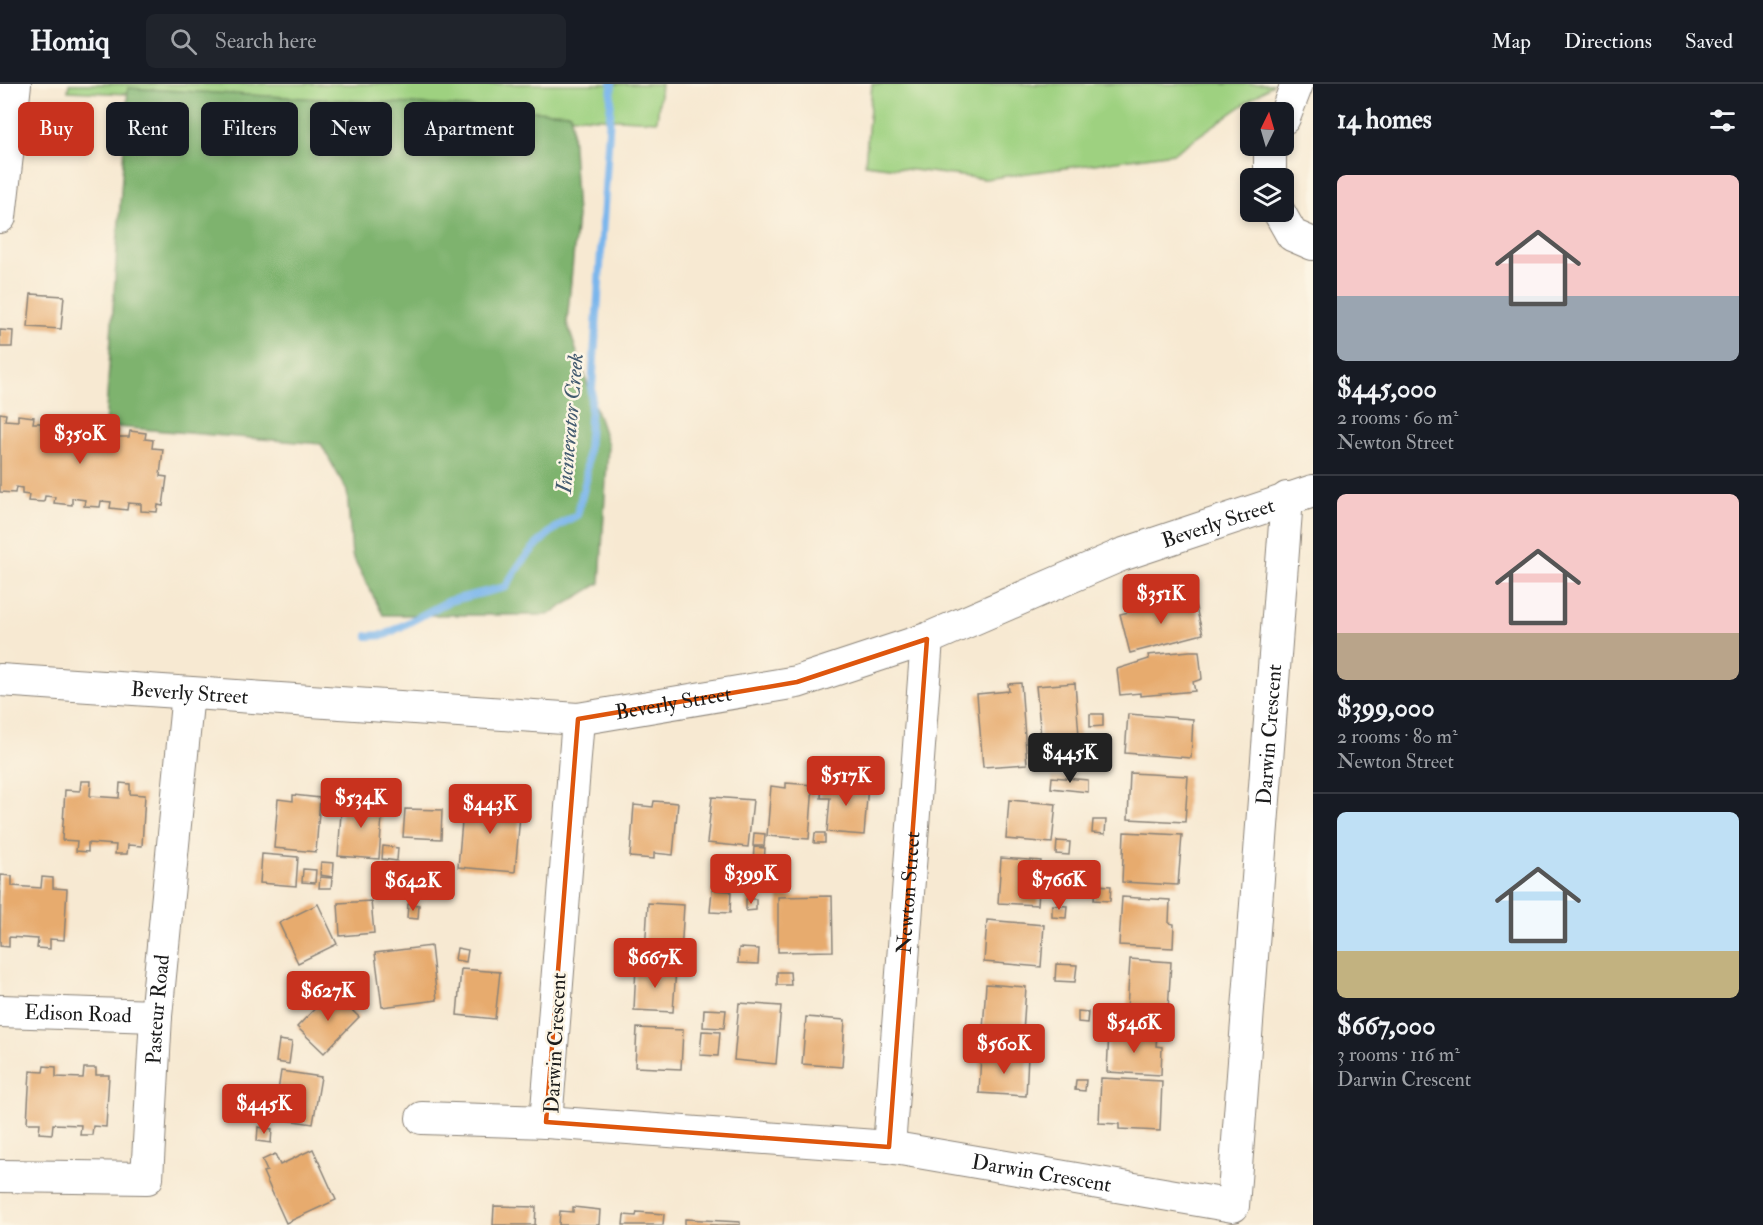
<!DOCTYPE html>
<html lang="en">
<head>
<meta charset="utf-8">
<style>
  body { margin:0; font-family:"IM FELL Double Pica",serif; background:#20242c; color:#f1f3f6; height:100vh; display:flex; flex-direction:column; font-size:22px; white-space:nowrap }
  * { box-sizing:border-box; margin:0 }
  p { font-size:20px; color:#9ea1a6 }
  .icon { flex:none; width:33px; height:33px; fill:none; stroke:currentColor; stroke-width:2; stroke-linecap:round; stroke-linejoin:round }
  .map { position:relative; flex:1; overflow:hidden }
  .side { display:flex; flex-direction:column; background:#171b24; width:450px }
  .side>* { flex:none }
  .banner { position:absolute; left:18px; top:18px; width:570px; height:54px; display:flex; gap:12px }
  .needle { width:39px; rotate:5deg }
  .tools { position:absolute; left:1240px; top:18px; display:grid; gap:12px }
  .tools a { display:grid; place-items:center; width:54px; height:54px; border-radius:9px; background:#171b24; box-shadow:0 3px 9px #0003; font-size:30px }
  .price { position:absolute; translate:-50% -51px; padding:0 14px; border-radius:6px; background:#c8321e; color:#fff; font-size:20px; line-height:39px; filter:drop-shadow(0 2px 3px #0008) }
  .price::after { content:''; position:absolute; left:50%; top:36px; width:18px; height:14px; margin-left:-9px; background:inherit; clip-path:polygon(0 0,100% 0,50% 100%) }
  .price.active { background:#222; color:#fff }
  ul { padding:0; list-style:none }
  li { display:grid; align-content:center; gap:12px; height:318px; padding:0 24px }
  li+li { border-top:2px solid #363941 }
  li span { display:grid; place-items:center; height:186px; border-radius:9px; color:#555 }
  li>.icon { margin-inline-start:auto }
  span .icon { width:108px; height:108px; fill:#fffc; stroke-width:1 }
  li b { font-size:26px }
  h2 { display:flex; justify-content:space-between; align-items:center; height:72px; padding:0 24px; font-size:26px }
  .tag { padding:0 21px; border-radius:9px; background:#171b24; box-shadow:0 3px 9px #0003; font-size:21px; line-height:54px }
  .tag.active { background:#c8321e; color:#fff }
  header { display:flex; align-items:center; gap:36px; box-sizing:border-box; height:84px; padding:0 30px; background:#171b24; border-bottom:2px solid #363941 }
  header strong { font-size:28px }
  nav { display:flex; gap:33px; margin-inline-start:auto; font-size:21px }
  .search { width:420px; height:54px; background:#20242c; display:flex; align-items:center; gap:15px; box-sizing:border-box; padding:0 21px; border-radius:9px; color:#9ea1a6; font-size:22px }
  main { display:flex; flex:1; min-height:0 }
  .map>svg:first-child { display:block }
</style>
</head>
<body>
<header>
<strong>Homiq</strong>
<div class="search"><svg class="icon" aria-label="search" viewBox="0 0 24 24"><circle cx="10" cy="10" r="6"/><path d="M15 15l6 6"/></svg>Search here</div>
<nav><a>Map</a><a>Directions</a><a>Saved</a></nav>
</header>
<main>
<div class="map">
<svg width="1313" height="1141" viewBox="0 0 1313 1141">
  <rect width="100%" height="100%" fill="#fcf5e5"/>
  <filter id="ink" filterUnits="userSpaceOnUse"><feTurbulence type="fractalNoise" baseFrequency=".0167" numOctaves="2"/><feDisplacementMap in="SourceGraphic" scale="12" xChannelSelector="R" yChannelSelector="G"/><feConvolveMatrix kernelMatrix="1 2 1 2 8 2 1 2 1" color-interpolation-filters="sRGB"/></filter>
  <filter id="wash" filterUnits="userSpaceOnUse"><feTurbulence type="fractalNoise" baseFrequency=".008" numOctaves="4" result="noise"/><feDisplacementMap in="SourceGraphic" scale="24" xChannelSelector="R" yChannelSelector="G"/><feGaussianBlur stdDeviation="1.35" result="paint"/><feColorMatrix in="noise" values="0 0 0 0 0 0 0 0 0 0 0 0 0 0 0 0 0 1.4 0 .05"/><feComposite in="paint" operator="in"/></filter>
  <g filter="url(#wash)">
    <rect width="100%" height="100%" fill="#f7e9d2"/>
    <g fill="#9ed180" stroke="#5d764e" stroke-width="1.5">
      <polygon points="69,0 661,0 657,37 68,7"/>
      <polygon points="872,0 1273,0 1174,69 985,95 865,80"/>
    </g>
    <polygon fill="#7eb36e" stroke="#4d6845" stroke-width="1.5" points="128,4 571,29 577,132 567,239 608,361 600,499 548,531 383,531 352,471 347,407 321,360 105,342"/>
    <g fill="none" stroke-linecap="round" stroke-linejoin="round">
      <path stroke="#7ab6ec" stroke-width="8" d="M 368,552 L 385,551 L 449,517 L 506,503 C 521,474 548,445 577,431 L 586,396 L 612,0"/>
    </g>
    <g id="blocks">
      <g fill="#e7ab6e">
        <polygon points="31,210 64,212 61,245 28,243"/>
        <polygon points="0,246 13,247 12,263 0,263"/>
        <polygon points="0,329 6,330 5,336 18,337 18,331 34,333 33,339 41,339 41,345 47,346 48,339 63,341 63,347 73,349 74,342 89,343 89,349 103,351 103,345 119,346 118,353 129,353 130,347 146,349 145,355 153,356 152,364 163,365 160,392 167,393 163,422 158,421 157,428 141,427 141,420 128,419 127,426 110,424 111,418 101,417 100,423 84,422 85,416 72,414 72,421 54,419 55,413 45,412 44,418 28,417 29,411 22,410 22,404 16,403 15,409 0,408"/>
        <polygon points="1193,513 1203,550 1130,569 1120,530"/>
        <polygon points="1190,567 1199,567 1202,595 1193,598 1195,607 1140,612 1140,609 1120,611 1117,585 1149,575 1148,571"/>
        <polygon points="1021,599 1027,680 983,683 977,610 1009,607 1008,600"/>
        <polygon points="1075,599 1080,665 1053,668 1054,672 1043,674 1036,602"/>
        <polygon points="1090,630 1103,630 1103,642 1090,643"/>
        <polygon points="1128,630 1193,635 1191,674 1125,669"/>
        <polygon points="1096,675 1106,675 1106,687 1095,686"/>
        <polygon points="1130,689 1188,692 1185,738 1128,735"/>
        <polygon points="1052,693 1088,696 1088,708 1051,704"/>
        <polygon points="81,697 91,697 90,712 119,714 120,699 130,700 130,710 145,711 142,762 128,761 127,770 115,770 116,761 88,759 88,768 76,767 77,757 62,756 65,706 80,707"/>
        <polygon points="831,698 868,701 864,751 827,748 830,714 821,714 822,699"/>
        <polygon points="786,699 813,701 809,755 767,752 771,702 786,704"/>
        <polygon points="293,711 320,714 316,768 274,764 278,715 293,717"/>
        <polygon points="712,713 753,716 748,763 707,759"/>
        <polygon points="342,715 383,718 379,775 338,772"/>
        <polygon points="464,715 521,720 515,788 458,783"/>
        <polygon points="1009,716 1056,720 1052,759 1006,755"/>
        <polygon points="654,717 678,719 673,771 654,769 654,775 630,773 634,721 653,723"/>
        <polygon points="405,725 442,726 441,755 403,753"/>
        <polygon points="1093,736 1106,736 1105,750 1092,749"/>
        <polygon points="1124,748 1182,751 1178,801 1122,798"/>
        <polygon points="754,749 765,750 764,762 753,762"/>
        <polygon points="815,749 825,749 825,759 814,759"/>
        <polygon points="1057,757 1070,758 1069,771 1056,770"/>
        <polygon points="383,762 398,764 397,777 382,775"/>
        <polygon points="754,763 765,764 764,779 753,778"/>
        <polygon points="262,770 298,773 296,802 260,799"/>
        <polygon points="1001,774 1041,777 1038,821 998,819"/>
        <polygon points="321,778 334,779 333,793 320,791"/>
        <polygon points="303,785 316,786 315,799 302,798"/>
        <polygon points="1,791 12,792 12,802 41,804 42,793 53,794 53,804 67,805 64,856 50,855 50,865 37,864 38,855 9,853 9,863 0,862"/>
        <polygon points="444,792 454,793 453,807 442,806"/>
        <polygon points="320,793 332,794 331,804 319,804"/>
        <polygon points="1095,801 1111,802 1110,817 1094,816"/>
        <polygon points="712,806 731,807 730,829 710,828"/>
        <polygon points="832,812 833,867 778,868 778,813"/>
        <polygon points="1122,813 1170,816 1169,839 1174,840 1173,864 1119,861"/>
        <polygon points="746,815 756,815 756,826 746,827"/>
        <polygon points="371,817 374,849 340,852 338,819"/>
        <polygon points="648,819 684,821 681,870 645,868"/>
        <polygon points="318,820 337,860 298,879 279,839"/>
        <polygon points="408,820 419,821 418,835 407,834"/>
        <polygon points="1052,821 1067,822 1066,834 1052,833"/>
        <polygon points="987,836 1044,841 1041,883 984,878"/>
        <polygon points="431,862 437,916 382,923 375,869"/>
        <polygon points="457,864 468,866 466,878 455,876"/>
        <polygon points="739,864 759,865 758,880 738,879"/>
        <polygon points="1130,875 1171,878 1168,927 1127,925"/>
        <polygon points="1056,880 1077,881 1075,898 1055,897"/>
        <polygon points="636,881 676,884 673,928 634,926"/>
        <polygon points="461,885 500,888 495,935 457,931"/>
        <polygon points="777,888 790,888 791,901 777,901"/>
        <polygon points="986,900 1026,903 1023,949 983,946"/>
        <polygon points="332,907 359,933 324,969 297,943"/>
        <polygon points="739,919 781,922 776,980 734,976"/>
        <polygon points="704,925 726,926 724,944 703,943"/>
        <polygon points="1078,927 1088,928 1087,939 1078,938"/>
        <polygon points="806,933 845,936 842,983 802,980"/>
        <polygon points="637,944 683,946 681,985 635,983"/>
        <polygon points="702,947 720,948 718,972 700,971"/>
        <polygon points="1109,947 1157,950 1156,962 1162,963 1161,991 1107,988"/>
        <polygon points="279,956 292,958 289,980 276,978"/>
        <polygon points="981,970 1028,972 1026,1012 979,1009"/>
        <polygon points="44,982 56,983 56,993 83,994 84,984 96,984 96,991 109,991 106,1043 93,1042 92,1051 80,1051 81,1041 53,1040 52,1050 39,1049 40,1039 27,1039 30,987 43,988"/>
        <polygon points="281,987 321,993 313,1040 274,1034"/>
        <polygon points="1101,994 1162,997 1160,1047 1119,1045 1119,1040 1099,1039"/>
        <polygon points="1076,996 1086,996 1085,1007 1075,1006"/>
        <polygon points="258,1043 272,1045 271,1059 257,1057"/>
        <polygon points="313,1065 336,1116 286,1139 263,1088 267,1087 262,1076 275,1070 280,1081"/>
        <polygon points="494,1122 536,1123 535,1141 493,1141"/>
        <polygon points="573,1123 600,1126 599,1141 559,1141 560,1127 573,1128"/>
        <polygon points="637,1128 664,1130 663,1141 623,1141 624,1131 636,1132"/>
        <polygon points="685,1135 740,1138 740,1141 685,1141"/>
      </g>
    </g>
  </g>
  <g filter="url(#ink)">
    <use href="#blocks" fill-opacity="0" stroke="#8a8277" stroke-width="1.5"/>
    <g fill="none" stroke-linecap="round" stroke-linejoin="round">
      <g stroke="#8a8277" stroke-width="34">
        <g id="minor">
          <polyline points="1284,34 1297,0"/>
          <polyline points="1270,94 1270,70 1273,62"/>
          <polyline points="1279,128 1292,151 1313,160"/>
          <polyline points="0,133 15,0"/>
          <path id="s1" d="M 0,596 L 578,635 L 797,598 L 927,555 L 1121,471 L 1313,407"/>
          <path id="s2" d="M 578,635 L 546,1038 L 889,1063 L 1233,1122 L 1287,414"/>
          <path id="s3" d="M 0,927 L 156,932"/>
          <polyline points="422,1034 546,1038"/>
          <path id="s4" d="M 889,1063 L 927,555"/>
          <path id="s5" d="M 0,1092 L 147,1094 L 156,932 L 188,609"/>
        </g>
      </g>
      <use href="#minor" stroke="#fff" stroke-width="32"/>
    </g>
  </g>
  <path fill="none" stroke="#de560d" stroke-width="4.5" stroke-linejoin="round" d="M 927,555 L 889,1063 L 546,1038 L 578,635 L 797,598 Z"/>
  <g text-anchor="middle" stroke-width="5" stroke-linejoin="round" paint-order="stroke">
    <g font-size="21" fill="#1c1c1c" stroke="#fcf5e5">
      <text dy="7" stroke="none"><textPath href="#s1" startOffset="1252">Beverly Street</textPath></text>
      <text dy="7" stroke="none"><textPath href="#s1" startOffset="190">Beverly Street</textPath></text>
      <text dy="7" stroke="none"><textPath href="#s1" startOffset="676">Beverly Street</textPath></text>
      <text dy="7" stroke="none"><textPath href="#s2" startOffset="1570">Darwin Crescent</textPath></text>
      <text dy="7" stroke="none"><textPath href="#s4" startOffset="255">Newton Street</textPath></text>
      <text dy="7" stroke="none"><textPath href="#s5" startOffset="316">Pasteur Road</textPath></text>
      <text dy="7" stroke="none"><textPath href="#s3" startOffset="78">Edison Road</textPath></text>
      <text transform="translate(555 959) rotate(-87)" y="7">Darwin Crescent</text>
      <text dy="7" stroke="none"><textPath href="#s2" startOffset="903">Darwin Crescent</textPath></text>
    </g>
    <g font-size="22" font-style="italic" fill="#425a6f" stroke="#fcf5e5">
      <text transform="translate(569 339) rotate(-85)" y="8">Incinerator Creek</text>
    </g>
  </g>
</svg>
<div class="tools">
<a><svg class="needle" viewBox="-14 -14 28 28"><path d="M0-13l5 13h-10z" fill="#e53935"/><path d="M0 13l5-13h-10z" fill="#9ea1a6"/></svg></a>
<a><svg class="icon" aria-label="layers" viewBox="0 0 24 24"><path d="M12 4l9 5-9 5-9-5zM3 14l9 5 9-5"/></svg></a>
</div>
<b class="price" style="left:80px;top:381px">$350K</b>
<b class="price" style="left:1161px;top:541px">$351K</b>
<b class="price active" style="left:1070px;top:700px">$445K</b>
<b class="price" style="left:846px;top:723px">$517K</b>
<b class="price" style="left:361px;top:745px">$534K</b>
<b class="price" style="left:490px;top:751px">$443K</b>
<b class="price" style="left:751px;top:821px">$399K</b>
<b class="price" style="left:1059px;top:827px">$766K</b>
<b class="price" style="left:413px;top:828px">$642K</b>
<b class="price" style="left:655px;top:905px">$667K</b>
<b class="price" style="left:328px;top:938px">$627K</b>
<b class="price" style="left:1134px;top:970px">$546K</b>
<b class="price" style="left:1004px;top:991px">$560K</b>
<b class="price" style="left:264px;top:1051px">$445K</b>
<div class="banner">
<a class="tag active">Buy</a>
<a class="tag">Rent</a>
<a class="tag">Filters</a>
<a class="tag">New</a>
<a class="tag">Apartment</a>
</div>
</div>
<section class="side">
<h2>14 homes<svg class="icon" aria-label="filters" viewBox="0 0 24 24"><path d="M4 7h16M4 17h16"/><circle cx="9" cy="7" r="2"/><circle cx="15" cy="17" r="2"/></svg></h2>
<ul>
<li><span style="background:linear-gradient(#f6c9c9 65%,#9aa5b1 0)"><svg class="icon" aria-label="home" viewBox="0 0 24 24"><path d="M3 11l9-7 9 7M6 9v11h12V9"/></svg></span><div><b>$445,000</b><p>2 rooms · 60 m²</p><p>Newton Street</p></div></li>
<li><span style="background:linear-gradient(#f6c9c9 75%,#b9a48a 0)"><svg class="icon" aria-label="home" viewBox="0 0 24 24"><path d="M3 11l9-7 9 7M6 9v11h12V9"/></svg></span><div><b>$399,000</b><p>2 rooms · 80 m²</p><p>Newton Street</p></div></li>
<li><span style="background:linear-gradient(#bfe0f5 75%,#c2b280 0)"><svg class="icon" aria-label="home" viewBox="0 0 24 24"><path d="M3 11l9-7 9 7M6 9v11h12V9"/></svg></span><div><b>$667,000</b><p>3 rooms · 116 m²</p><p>Darwin Crescent</p></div></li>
</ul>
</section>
</main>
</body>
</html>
